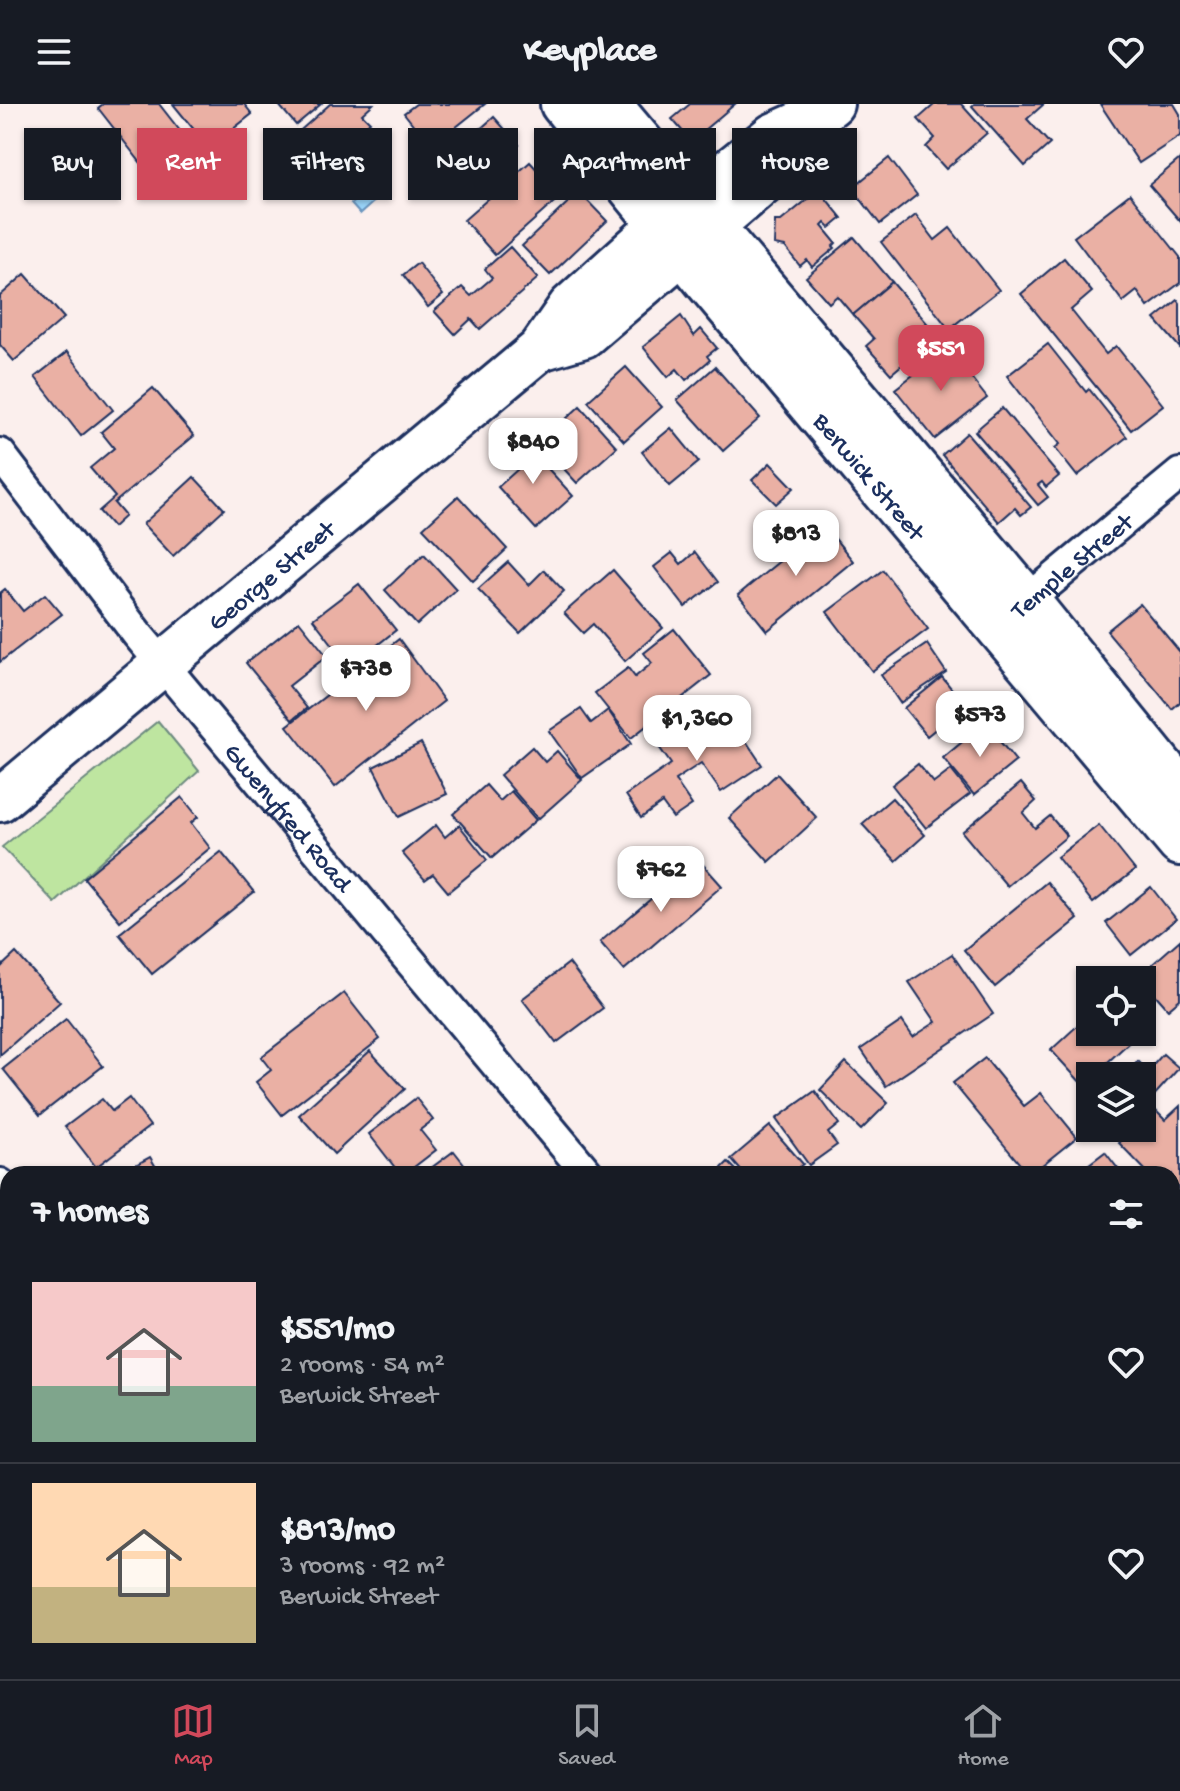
<!DOCTYPE html>
<html lang="en">
<head>
<meta charset="utf-8">
<style>
  body { margin:0; font-family:"Gochi Hand",sans-serif; background:#242831; color:#f1f3f6; height:100vh; display:flex; flex-direction:column; font-size:30px; white-space:nowrap }
  * { box-sizing:border-box; margin:0 }
  p { font-size:26px; color:#9ea1a6 }
  .icon { flex:none; width:44px; height:44px; fill:none; stroke:currentColor; stroke-width:2; stroke-linecap:round; stroke-linejoin:round }
  .map { position:relative; flex:1; overflow:hidden }
  .details { position:absolute; left:0px; top:1062px; width:1180px; height:514px; display:flex; flex-direction:column; background:#171b24; border-radius:24px 24px 0 0; box-shadow:0 2px 6px #0004 }
  .details>* { flex:none }
  .banner { position:absolute; left:24px; top:24px; width:1132px; height:72px; display:flex; gap:16px }
  .tools { position:absolute; left:1076px; top:862px; display:grid; gap:16px }
  .tools a { display:grid; place-items:center; width:80px; height:80px; border-radius:0px; background:#171b24; box-shadow:0 2px 6px #0004; font-size:40px }
  .price { position:absolute; translate:-50% -68px; padding:0 18px; border-radius:16px; background:#fff; color:#222; font-size:26px; line-height:52px; filter:drop-shadow(0 2px 4px #0008) }
  .price::after { content:''; position:absolute; left:50%; top:48px; width:24px; height:18px; margin-left:-12px; background:inherit; clip-path:polygon(0 0,100% 0,50% 100%) }
  .price.current { background:#d1495b; color:#fff }
  ul { padding:0; list-style:none }
  li { display:flex; align-items:center; gap:24px; height:200px; padding:0 32px }
  li+li { border-top:2px solid #363941 }
  li span { display:grid; place-items:center; flex:none; width:224px; height:160px; border-radius:0px; color:#555 }
  li>.icon { margin-inline-start:auto }
  span .icon { width:96px; height:96px; fill:#fffc; stroke-width:1 }
  li b { font-size:34px }
  h2 { display:flex; justify-content:space-between; align-items:center; height:96px; padding:0 32px; font-size:34px }
  .chip { padding:0 28px; border-radius:0px; background:#171b24; box-shadow:0 2px 6px #0004; font-size:28px; line-height:72px }
  .chip.current { background:#d1495b; color:#fff }
  header { display:flex; justify-content:space-between; align-items:center; height:104px; padding:0 32px; background:#171b24; font-size:36px; font-weight:700 }
  .menu { display:flex; justify-content:space-around; align-items:center; height:112px; border-top:2px solid #363941; background:#171b24; font-size:22px; color:#9ea1a6 }
  .menu a { display:grid; justify-items:center; gap:4px }
  .menu .current { color:#d1495b }
  .map>svg:first-child { display:block }
</style>
</head>
<body>
<header><svg class="icon" aria-label="menu" viewBox="0 0 24 24"><path d="M4 6h16M4 12h16M4 18h16"/></svg>Keyplace<svg class="icon" aria-label="heart" viewBox="0 0 24 24"><path d="M12 20l-8-8c-3-5 5-10 8-4 3-6 11-1 8 4z"/></svg></header>
<div class="map">
<svg width="1180" height="1575" viewBox="0 0 1180 1575">
  <rect width="100%" height="100%" fill="#fbefed"/>
  <filter id="ink" filterUnits="userSpaceOnUse"><feTurbulence type="fractalNoise" baseFrequency=".0125" numOctaves="2"/><feDisplacementMap in="SourceGraphic" scale="16" xChannelSelector="R" yChannelSelector="G"/><feConvolveMatrix kernelMatrix="1 2 1 2 8 2 1 2 1" color-interpolation-filters="sRGB"/></filter>
  <g filter="url(#ink)">
    <polygon fill="#bee5a0" stroke="#6c8a7f" stroke-width="2" points="158,617 199,667 55,799 2,743"/>
    <polygon fill="#9bd6fb" stroke="#6893bc" stroke-width="2" points="377,76 386,87 360,110 351,100"/>
    <g fill="#eab0a4" stroke="#1b2f5e" stroke-width="2">
      <polygon points="103,0 159,0 195,46 155,77 98,4"/>
      <polygon points="173,0 244,0 252,10 209,44"/>
      <polygon points="278,0 321,0 296,21"/>
      <polygon points="330,0 373,0 362,10 370,18 321,62 294,32"/>
      <polygon points="416,0 485,0 431,43 404,9"/>
      <polygon points="690,0 735,0 691,37 672,15"/>
      <polygon points="935,0 961,0 987,29 946,65 926,43 935,34 918,15"/>
      <polygon points="974,0 1044,0 1027,15 1050,40 1025,62 972,2"/>
      <polygon points="1100,0 1174,0 1180,10 1180,32 1139,59"/>
      <polygon points="494,13 519,41 468,86 455,70 438,84 428,71"/>
      <polygon points="889,54 917,91 880,120 852,84"/>
      <polygon points="1180,55 1180,117 1149,81"/>
      <polygon points="530,58 561,92 495,151 464,116"/>
      <polygon points="819,86 842,114 830,124 825,119 822,122 836,139 833,142 835,144 812,163 807,156 800,162 785,143 774,141 775,117 781,117"/>
      <polygon points="579,88 607,117 550,171 522,142"/>
      <polygon points="1130,90 1180,153 1180,179 1148,203 1137,187 1123,198 1074,133"/>
      <polygon points="916,111 935,136 950,124 999,186 949,225 881,138"/>
      <polygon points="854,133 892,178 853,211 837,192 829,199 806,173"/>
      <polygon points="510,143 538,174 480,225 471,215 455,230 434,207 462,183 471,192 492,174 485,165"/>
      <polygon points="1064,154 1092,188 1071,206 1106,250 1116,242 1163,301 1131,326 1021,190"/>
      <polygon points="418,159 443,191 428,203 403,171"/>
      <polygon points="25,170 64,214 14,257 0,241 0,192"/>
      <polygon points="892,178 937,231 891,270 866,242 874,235 853,211"/>
      <polygon points="1178,196 1180,199 1180,244 1155,215"/>
      <polygon points="681,212 694,232 701,225 717,244 707,252 710,256 686,276 677,265 668,273 643,243"/>
      <polygon points="1048,240 1086,288 1089,285 1127,333 1077,372 1055,344 1060,340 1007,272"/>
      <polygon points="948,244 987,294 935,335 895,285"/>
      <polygon points="67,248 113,306 81,332 35,273"/>
      <polygon points="626,263 662,303 624,337 588,297"/>
      <polygon points="715,263 760,314 723,347 677,296"/>
      <polygon points="153,284 194,332 114,399 125,412 113,423 99,407 115,393 90,364 114,344 101,328"/>
      <polygon points="580,302 617,343 577,379 540,339"/>
      <polygon points="1002,304 1059,372 1046,383 1042,378 1038,381 1048,393 1038,401 975,327"/>
      <polygon points="671,324 699,358 670,382 642,348"/>
      <polygon points="967,329 1031,403 1021,411 1015,404 999,418 942,351"/>
      <polygon points="520,334 573,392 536,425 498,383 518,365 503,348"/>
      <polygon points="770,359 794,384 776,400 752,376"/>
      <polygon points="194,373 224,405 173,452 143,420"/>
      <polygon points="458,392 507,445 473,477 423,424"/>
      <polygon points="824,421 853,457 767,527 738,491"/>
      <polygon points="695,448 718,478 685,503 654,463 672,449 681,460"/>
      <polygon points="424,450 456,485 417,521 385,486"/>
      <polygon points="508,458 529,481 544,466 564,487 520,529 478,485"/>
      <polygon points="613,466 663,524 625,557 593,520 583,529 564,509"/>
      <polygon points="883,466 928,525 872,567 827,508"/>
      <polygon points="359,480 396,526 350,563 313,515"/>
      <polygon points="5,485 23,507 45,490 62,510 0,558 0,489"/>
      <polygon points="1140,500 1180,548 1180,598 1172,605 1107,527"/>
      <polygon points="299,517 327,552 289,582 307,604 292,616 246,559"/>
      <polygon points="674,525 711,571 631,634 595,589 628,564 635,573 652,559 644,549"/>
      <polygon points="399,535 444,597 335,683 287,622"/>
      <polygon points="927,540 946,568 900,599 881,571"/>
      <polygon points="942,573 965,601 927,632 904,604"/>
      <polygon points="722,601 762,661 721,688 701,659 675,676 692,701 673,714 662,699 641,714 626,691 671,660 659,643"/>
      <polygon points="581,605 591,619 608,606 631,640 582,674 549,627"/>
      <polygon points="985,619 1016,657 974,691 943,654"/>
      <polygon points="421,639 447,690 399,713 373,663"/>
      <polygon points="532,643 545,658 557,647 582,676 538,715 500,671"/>
      <polygon points="918,660 934,679 951,666 970,690 926,724 892,681"/>
      <polygon points="777,670 817,714 769,758 729,714"/>
      <polygon points="1021,679 1036,697 1023,709 1035,724 1050,712 1067,732 1007,782 962,728"/>
      <polygon points="486,681 500,697 511,687 536,716 492,754 453,710"/>
      <polygon points="182,693 198,713 191,719 210,744 120,817 84,774"/>
      <polygon points="892,694 925,731 896,757 862,720"/>
      <polygon points="436,721 445,733 459,721 487,756 448,788 433,770 425,776 402,749"/>
      <polygon points="1099,721 1135,766 1093,799 1057,753"/>
      <polygon points="221,748 254,788 152,870 119,830"/>
      <polygon points="698,755 722,782 624,866 600,838"/>
      <polygon points="1047,778 1078,815 995,883 964,846"/>
      <polygon points="1151,783 1176,815 1131,851 1106,819"/>
      <polygon points="1180,836 1180,895 1168,905 1139,872"/>
      <polygon points="16,849 60,898 0,951 0,864"/>
      <polygon points="952,850 993,910 886,982 861,945 902,917 913,933 936,918 909,878"/>
      <polygon points="569,859 603,904 556,939 522,895"/>
      <polygon points="344,889 380,935 282,1011 256,978 271,966 261,953"/>
      <polygon points="1090,910 1090,928 1132,928 1136,932 1083,981 1051,946"/>
      <polygon points="66,915 103,962 40,1011 3,965"/>
      <polygon points="370,947 405,985 334,1050 299,1011"/>
      <polygon points="1163,950 1179,964 1142,1005 1142,972 1125,972 1138,957 1148,967"/>
      <polygon points="985,954 1024,1002 1041,989 1077,1033 1031,1070 1028,1070 953,979"/>
      <polygon points="846,958 888,999 861,1026 820,986"/>
      <polygon points="815,987 839,1020 828,1029 837,1041 809,1061 776,1015"/>
      <polygon points="129,994 150,1022 96,1063 65,1023 102,995 112,1007"/>
      <polygon points="416,994 433,1016 420,1026 436,1046 405,1070 400,1070 369,1030"/>
      <polygon points="1180,1002 1180,1081 1172,1089 1172,1070 1149,1070 1119,1039 1134,1024 1142,1024 1142,1017 1154,1005 1165,1016"/>
      <polygon points="770,1022 803,1060 791,1070 744,1070 731,1055"/>
      <polygon points="454,1047 472,1070 423,1070"/>
      <polygon points="1105,1048 1122,1070 1076,1070"/>
      <polygon points="150,1053 160,1070 119,1070"/>
      <polygon points="728,1058 740,1070 716,1070"/>
      <polygon points="1172,1159 1180,1169 1180,1192 1172,1198"/>
      <polygon points="1180,1208 1180,1279 1172,1268 1172,1214"/>
      <polygon points="8,1273 8,1311 0,1300 0,1279"/>
      <polygon points="1172,1357 1180,1366 1180,1410 1172,1401"/>
      <polygon points="1172,1412 1180,1421 1180,1466 1172,1457"/>
      <polygon points="15,1568 24,1568 31,1575 7,1575"/>
      <polygon points="267,1568 291,1568 297,1575 258,1575"/>
      <polygon points="848,1568 887,1568 877,1575 840,1575"/>
    </g>
    <g fill="none" stroke-linecap="round" stroke-linejoin="round">
      <g stroke="#1b2f5e" stroke-width="36">
        <g id="minor">
          <path id="s1" d="M 0,350 L 138,531 L 588,1070"/>
          <path id="s2" d="M 1012,509 L 1180,370"/>
          <polyline points="0,1080 8,1090"/>
          <polyline points="1172,1555 1180,1549"/>
          <polyline points="401,1568 407,1575"/>
          <polyline points="1003,1568 1009,1575"/>
          <polyline points="1148,1575 1157,1568"/>
        </g>
      </g>
      <g stroke="#1b2f5e" stroke-width="48">
        <g id="secondary">
          <polyline points="540,245 584,232 798,49 818,11"/>
          <path id="s3" d="M 0,696 L 540,245 L 570,202 L 660,121 L 773,31 L 818,11 L 832,0"/>
        </g>
      </g>
      <g stroke="#1b2f5e" stroke-width="50">
        <g id="primary">
          <path id="s4" d="M 563,0 L 706,176 L 1180,739"/>
          <polyline points="608,0 1027,497 1180,686"/>
        </g>
      </g>
      <use href="#minor" stroke="#fff" stroke-width="30"/>
      <use href="#secondary" stroke="#fff" stroke-width="42"/>
      <use href="#primary" stroke="#fff" stroke-width="44"/>
    </g>
  </g>
  <g text-anchor="middle" stroke-width="6" stroke-linejoin="round" paint-order="stroke">
    <g font-size="26" fill="#1b2f5e" stroke="#fff">
      <text dy="9" stroke="none"><textPath href="#s4" startOffset="482">Berwick Street</textPath></text>
      <text dy="9" stroke="none"><textPath href="#s2" startOffset="76">Temple Street</textPath></text>
      <text dy="9" stroke="none"><textPath href="#s3" startOffset="352">George Street</textPath></text>
      <text dy="9" stroke="none"><textPath href="#s1" startOffset="464">Gwenyfred Road</textPath></text>
    </g>
  </g>
</svg>
<div class="tools">
<a><svg class="icon" aria-label="locate" viewBox="0 0 24 24"><circle cx="12" cy="12" r="6"/><path d="M12 2v4M12 18v4M2 12h4M18 12h4"/></svg></a>
<a><svg class="icon" aria-label="layers" viewBox="0 0 24 24"><path d="M12 4l9 5-9 5-9-5zM3 14l9 5 9-5"/></svg></a>
</div>
<b class="price current" style="left:941px;top:289px">$551</b>
<b class="price" style="left:533px;top:382px">$840</b>
<b class="price" style="left:796px;top:474px">$813</b>
<b class="price" style="left:366px;top:609px">$738</b>
<b class="price" style="left:980px;top:655px">$573</b>
<b class="price" style="left:697px;top:659px">$1,360</b>
<b class="price" style="left:661px;top:810px">$762</b>
<div class="banner">
<a class="chip">Buy</a>
<a class="chip current">Rent</a>
<a class="chip">Filters</a>
<a class="chip">New</a>
<a class="chip">Apartment</a>
<a class="chip">House</a>
</div>
<section class="details">
<h2>7 homes<svg class="icon" aria-label="filters" viewBox="0 0 24 24"><path d="M4 7h16M4 17h16"/><circle cx="9" cy="7" r="2"/><circle cx="15" cy="17" r="2"/></svg></h2>
<ul>
<li><span style="background:linear-gradient(#f6c9c9 65%,#7fa58c 0)"><svg class="icon" aria-label="home" viewBox="0 0 24 24"><path d="M3 11l9-7 9 7M6 9v11h12V9"/></svg></span><div><b>$551/mo</b><p>2 rooms · 54 m²</p><p>Berwick Street</p></div><svg class="icon" aria-label="heart" viewBox="0 0 24 24"><path d="M12 20l-8-8c-3-5 5-10 8-4 3-6 11-1 8 4z"/></svg></li>
<li><span style="background:linear-gradient(#ffd9b3 65%,#c2b280 0)"><svg class="icon" aria-label="home" viewBox="0 0 24 24"><path d="M3 11l9-7 9 7M6 9v11h12V9"/></svg></span><div><b>$813/mo</b><p>3 rooms · 92 m²</p><p>Berwick Street</p></div><svg class="icon" aria-label="heart" viewBox="0 0 24 24"><path d="M12 20l-8-8c-3-5 5-10 8-4 3-6 11-1 8 4z"/></svg></li>
</ul>
</section>
</div>
<nav class="menu">
<a class="current"><svg class="icon" aria-label="map" viewBox="0 0 24 24"><path d="M3 6l6-2 6 2 6-2v14l-6 2-6-2-6 2zM9 4v14M15 6v14"/></svg>Map</a>
<a><svg class="icon" aria-label="saved" viewBox="0 0 24 24"><path d="M7 4h10v16l-5-4-5 4z"/></svg>Saved</a>
<a><svg class="icon" aria-label="home" viewBox="0 0 24 24"><path d="M3 11l9-7 9 7M6 9v11h12V9"/></svg>Home</a>
</nav>
</body>
</html>
